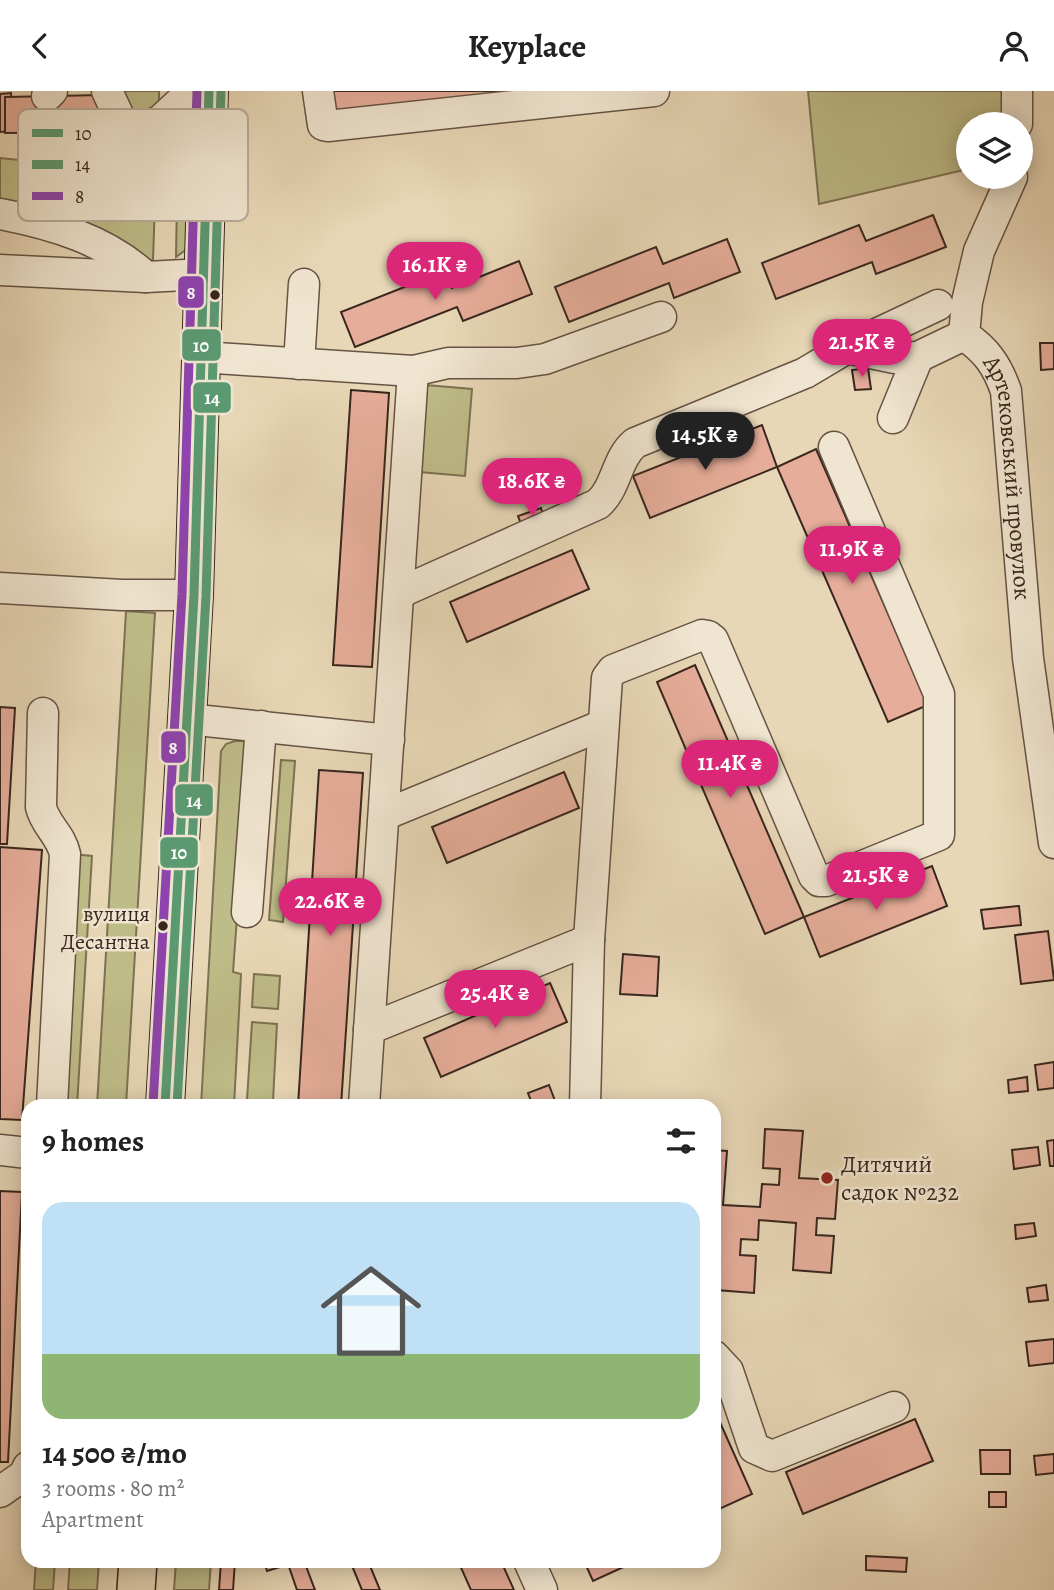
<!DOCTYPE html>
<html lang="en">
<head>
<meta charset="utf-8">
<style>
  body { margin:0; font-family:Alegreya,serif; background:#f2f2f2; color:#222; height:100vh; display:flex; flex-direction:column; font-size:26px; white-space:nowrap }
  * { box-sizing:border-box; margin:0 }
  p { font-size:23px; color:#767676 }
  .icon { flex:none; width:38px; height:38px; fill:none; stroke:currentColor; stroke-width:2; stroke-linecap:round; stroke-linejoin:round }
  .map { position:relative; flex:1; overflow:hidden }
  .drawer { position:absolute; left:21px; top:1008px; width:700px; height:469px; display:flex; flex-direction:column; background:#fff; border-radius:21px; box-shadow:0 4px 18px #0003 }
  .drawer>* { flex:none }
  .controls { position:absolute; left:956px; top:21px; display:grid; gap:14px }
  .controls a { display:grid; place-items:center; width:77px; height:77px; border-radius:50%; background:#fff; box-shadow:0 4px 18px #0003; font-size:35px }
  .price { position:absolute; translate:-50% -60px; padding:0 16px; border-radius:24px; background:#db2777; color:#fff; font-size:23px; line-height:46px; filter:drop-shadow(0 2px 4px #0008) }
  .price::after { content:''; position:absolute; left:50%; top:42px; width:21px; height:16px; margin-left:-10px; background:inherit; clip-path:polygon(0 0,100% 0,50% 100%) }
  .price.current { background:#222; color:#fff }
  ul { padding:0; list-style:none }
  li { display:grid; align-content:center; gap:14px; height:371px; padding:0 21px }
  li span { display:grid; place-items:center; height:217px; border-radius:21px; color:#555 }
  li>.icon { margin-inline-start:auto }
  span .icon { width:126px; height:126px; fill:#fffc; stroke-width:1 }
  li b { font-size:30px }
  h2 { display:flex; justify-content:space-between; align-items:center; height:84px; padding:0 21px; font-size:30px }
  header { display:flex; justify-content:space-between; align-items:center; height:91px; padding:0 21px; background:#fff; font-size:32px; font-weight:700 }
  .map>svg:first-child { display:block }
</style>
</head>
<body>
<header><svg class="icon" aria-label="back" viewBox="0 0 24 24"><path d="M15 5l-7 7 7 7"/></svg>Keyplace<svg class="icon" aria-label="person" viewBox="0 0 24 24"><circle cx="12" cy="8" r="4"/><path d="M4 21q1-7 8-7t8 7"/></svg></header>
<div class="map">
<svg width="1054" height="1499" viewBox="0 0 1054 1499">
  <rect width="100%" height="100%" fill="#e8d7b6"/>
  <filter id="stains"><feTurbulence type="fractalNoise" baseFrequency=".00286" numOctaves="4"/><feColorMatrix values="0 0 0 0 .2 0 0 0 0 .09 0 0 0 0 .02 0 0 0 .5 -.17"/></filter>
  <radialGradient id="worn" r=".72"><stop offset=".6" stop-color="#630" stop-opacity="0"/><stop offset="1" stop-color="#630" stop-opacity=".3"/></radialGradient>
  <g fill="#bebc88" stroke="#7c7253" stroke-width="2">
    <polygon points="113,0 159,0 159,19 149,26 135,25"/>
    <polygon points="808,0 1017,0 1017,33 968,33 968,78 819,113"/>
    <polygon points="191,13 191,68 179,55 161,45"/>
    <polygon points="64,63 116,64 124,71 124,106 134,106 134,70 156,82 153,169 147,170 0,109 0,67 19,69"/>
    <polygon points="177,105 191,115 191,155 176,166"/>
    <polygon points="426,294 472,298 465,385 419,381"/>
    <polygon points="126,520 155,522 126,1015 97,1015"/>
    <polygon points="235,650 250,650 233,881 241,883 234,1015 201,1015 221,660 226,653"/>
    <polygon points="281,669 295,670 283,831 269,829"/>
    <polygon points="73,763 92,765 77,1015 58,1015"/>
    <polygon points="254,883 280,885 278,918 252,916"/>
    <polygon points="252,931 277,933 273,1010 247,1009"/>
    <polygon points="36,1470 55,1470 53,1499 34,1499"/>
    <polygon points="70,1470 99,1470 97,1499 68,1499"/>
    <polygon points="176,1470 211,1470 209,1499 174,1499"/>
  </g>
  <g fill="#e6ad9a" stroke="#39271e" stroke-width="2">
    <polygon points="333,0 553,0 336,24"/>
    <polygon points="11,2 13,40 0,41 0,3"/>
    <polygon points="102,4 102,41 5,42 5,6"/>
    <polygon points="933,124 946,156 876,183 872,171 776,208 762,172 859,134 866,150"/>
    <polygon points="727,148 740,181 674,207 669,192 569,231 555,196 656,156 663,173"/>
    <polygon points="519,170 532,203 463,230 457,216 355,256 341,221 445,180 452,197"/>
    <polygon points="1040,252 1054,252 1054,278 1041,279"/>
    <polygon points="868,277 871,298 855,299 852,279"/>
    <polygon points="351,299 389,302 372,576 333,574"/>
    <polygon points="762,334 777,376 650,427 633,385"/>
    <polygon points="816,358 928,614 888,631 777,376"/>
    <polygon points="541,417 545,430 523,438 518,425"/>
    <polygon points="572,459 589,498 467,551 450,511"/>
    <polygon points="695,574 804,826 765,843 657,591"/>
    <polygon points="0,616 15,617 7,753 0,753"/>
    <polygon points="319,679 363,682 341,1015 298,1015"/>
    <polygon points="564,681 579,717 447,772 432,736"/>
    <polygon points="0,756 42,759 22,1029 0,1028"/>
    <polygon points="932,775 947,815 820,866 804,826"/>
    <polygon points="1019,815 1021,834 984,838 981,819"/>
    <polygon points="1048,840 1054,889 1021,893 1015,844"/>
    <polygon points="623,863 659,866 657,905 620,903"/>
    <polygon points="550,892 567,931 441,986 424,947"/>
    <polygon points="1054,971 1054,997 1038,999 1035,974"/>
    <polygon points="1027,986 1028,1000 1009,1002 1008,989"/>
    <polygon points="549,994 557,1015 533,1015 528,1002"/>
    <polygon points="765,1038 803,1040 799,1087 838,1089 835,1128 817,1127 816,1144 834,1145 831,1182 793,1179 796,1132 759,1129 758,1149 741,1148 740,1164 756,1165 754,1202 716,1199 720,1154 714,1153 714,1059 727,1060 723,1114 760,1116 762,1093 779,1094 780,1078 763,1077"/>
    <polygon points="1054,1049 1054,1075 1050,1075 1047,1050"/>
    <polygon points="1038,1056 1040,1074 1014,1078 1012,1059"/>
    <polygon points="0,1100 22,1101 8,1371 0,1371"/>
    <polygon points="1034,1132 1036,1145 1016,1148 1015,1134"/>
    <polygon points="1046,1194 1048,1209 1029,1211 1027,1197"/>
    <polygon points="1054,1248 1054,1272 1029,1275 1026,1251"/>
    <polygon points="714,1318 752,1403 715,1420 714,1417"/>
    <polygon points="915,1328 933,1370 803,1423 786,1381"/>
    <polygon points="980,1359 1010,1359 1010,1383 981,1383"/>
    <polygon points="1054,1363 1054,1382 1036,1384 1034,1365"/>
    <rect x="989" y="1401" width="17" height="15"/>
    <polygon points="866,1465 907,1467 906,1481 866,1479"/>
    <polygon points="221,1470 235,1470 233,1499 219,1499"/>
    <polygon points="264,1470 282,1470 283,1475 267,1480"/>
    <polygon points="287,1470 304,1470 315,1499 297,1499"/>
    <polygon points="350,1470 368,1470 380,1499 362,1499"/>
    <polygon points="458,1470 501,1470 514,1499 471,1499"/>
    <polygon points="584,1470 626,1470 628,1474 593,1490"/>
  </g>
  <g fill="none" stroke-linecap="round" stroke-linejoin="round">
    <g stroke="#655344" stroke-width="33">
      <g id="minor">
        <polyline points="192,0 161,29 128,45 161,69 206,110"/>
        <polyline points="318,0 323,34 328,35 654,0"/>
        <polyline points="47,5 52,0"/>
        <polyline points="1017,33 1017,0"/>
        <path d="M 48,42 C 65,62 108,53 128,45 L 107,0"/>
        <path id="s1" d="M 1012,86 L 979,160 L 967,211 L 964,244 C 986,259 997,274 1006,300 L 1028,567 L 1054,752"/>
        <path d="M 0,123 C 52,133 107,149 146,186"/>
        <polyline points="0,179 146,186 204,183"/>
        <polyline points="847,257 895,267 918,266 964,244"/>
        <polyline points="201,266 413,280 448,272 517,272 545,268 661,226"/>
        <polyline points="299,273 304,193"/>
        <polyline points="893,327 918,266"/>
        <polyline points="0,497 122,504 194,504"/>
        <path d="M 399,502 L 598,413 C 617,396 616,368 635,352 L 805,282 L 847,257 L 938,214"/>
        <path d="M 43,622 L 41,716 C 45,734 61,744 65,763 L 52,1015"/>
        <polyline points="187,628 389,649"/>
        <polyline points="384,724 603,634"/>
        <polyline points="247,821 261,635"/>
        <polyline points="369,938 589,849"/>
        <polyline points="364,1015 413,280"/>
        <polyline points="585,1015 589,849 607,587 613,579 702,544 708,545 713,549 814,785 819,790 826,790 939,744 939,603 834,356"/>
        <polyline points="0,1059 28,1062"/>
        <polyline points="714,1265 728,1280 754,1357 772,1365 894,1316"/>
        <polyline points="0,1401 24,1384 28,1376"/>
        <polyline points="529,1470 542,1499"/>
      </g>
    </g>
    <g stroke="#39271e" stroke-width="40">
      <g id="major">
        <polyline points="165,1015 194,504 209,0"/>
        <polyline points="136,1499 138,1470"/>
      </g>
    </g>
    <use href="#minor" stroke="#f0e5d0" stroke-width="30"/>
    <use href="#major" stroke="#e8d7b6" stroke-width="37"/>
    <g stroke="#f0e5d0" stroke-width="14">
      <polyline id="bus-1" points="165,1015 194,504 209,0"/>
    </g>
    <g stroke="#f0e5d0" stroke-width="14">
      <polyline id="bus-2" points="177,1015 206,505 221,0"/>
    </g>
    <g stroke="#f0e5d0" stroke-width="14">
      <polyline id="bus-3" points="153,1014 182,503 197,0"/>
    </g>
    <use href="#bus-1" stroke="#5b9971" stroke-width="9"/>
    <use href="#bus-2" stroke="#5b9971" stroke-width="9"/>
    <use href="#bus-3" stroke="#8e44ad" stroke-width="9"/>
  </g>
  <g fill="#39271e" stroke="#f0e5d0" stroke-width="2.5">
    <circle cx="215" cy="204" r="6"/>
    <circle cx="163" cy="835" r="6"/>
  </g>
  <circle fill="#8f2418" stroke="#f0e5d0" stroke-width="2.5" cx="827" cy="1087" r="7"/>
  <g text-anchor="middle" stroke-width="5" stroke-linejoin="round" paint-order="stroke">
    <g font-size="22" fill="#39271e" stroke="#f0e5d0" text-anchor="end">
      <text x="150" y="830">вулиця<tspan x="150" dy="28">Десантна</tspan></text>
    </g>
    <g font-size="24" fill="#39271e" stroke="#f0e5d0">
      <text dy="8" stroke="none"><textPath href="#s1" startOffset="324">Артековський провулок</textPath></text>
    </g>
    <g font-size="24" fill="#39271e" stroke="#f0e5d0" text-anchor="start">
      <text x="841" y="1081">Дитячий<tspan x="841" dy="28">садок №232</tspan></text>
    </g>
  </g>
  <rect x="18" y="18" width="230" height="112" rx="10" fill="#f0e5d0" stroke="#b9ac9b" stroke-width="2"/>
  <rect x="32" y="38" width="31" height="8" fill="#5b9971"/>
  <rect x="32" y="69" width="31" height="9" fill="#5b9971"/>
  <rect x="32" y="101" width="31" height="8" fill="#8e44ad"/>
  <g font-size="19" fill="#39271e">
    <text x="75" y="49">10</text>
    <text x="75" y="80">14</text>
    <text x="75" y="112">8</text>
  </g>
  <g stroke="#f0e5d0" stroke-width="2.5">
    <rect x="177" y="184" width="28" height="34" rx="7" fill="#8e44ad"/>
    <rect x="181" y="237" width="41" height="34" rx="7" fill="#5b9971"/>
    <rect x="192" y="290" width="40" height="33" rx="7" fill="#5b9971"/>
    <rect x="160" y="639" width="27" height="34" rx="7" fill="#8e44ad"/>
    <rect x="174" y="692" width="40" height="34" rx="7" fill="#5b9971"/>
    <rect x="159" y="745" width="40" height="33" rx="7" fill="#5b9971"/>
  </g>
  <g font-size="19" text-anchor="middle" font-weight="bold" fill="#fff">
    <text x="191" y="208">8</text>
    <text x="201" y="261">10</text>
    <text x="212" y="313">14</text>
    <text x="173" y="663">8</text>
    <text x="194" y="716">14</text>
    <text x="179" y="768">10</text>
  </g>
  <rect width="100%" height="100%" filter="url(#stains)"/>
  <rect width="100%" height="100%" fill="url(#worn)"/>
</svg>
<div class="controls">
<a><svg class="icon" aria-label="layers" viewBox="0 0 24 24"><path d="M12 4l9 5-9 5-9-5zM3 14l9 5 9-5"/></svg></a>
</div>
<b class="price" style="left:435px;top:211px">16.1K ₴</b>
<b class="price" style="left:862px;top:288px">21.5K ₴</b>
<b class="price current" style="left:705px;top:381px">14.5K ₴</b>
<b class="price" style="left:532px;top:427px">18.6K ₴</b>
<b class="price" style="left:852px;top:495px">11.9K ₴</b>
<b class="price" style="left:730px;top:709px">11.4K ₴</b>
<b class="price" style="left:876px;top:821px">21.5K ₴</b>
<b class="price" style="left:330px;top:847px">22.6K ₴</b>
<b class="price" style="left:495px;top:939px">25.4K ₴</b>
<section class="drawer">
<h2>9 homes<svg class="icon" aria-label="filters" viewBox="0 0 24 24"><path d="M4 7h16M4 17h16"/><circle cx="9" cy="7" r="2"/><circle cx="15" cy="17" r="2"/></svg></h2>
<ul>
<li><span style="background:linear-gradient(#bfe0f5 70%,#8fb573 0)"><svg class="icon" aria-label="home" viewBox="0 0 24 24"><path d="M3 11l9-7 9 7M6 9v11h12V9"/></svg></span><div><b>14 500 ₴/mo</b><p>3 rooms · 80 m²</p><p>Apartment</p></div></li>
</ul>
</section>
</div>
</body>
</html>
